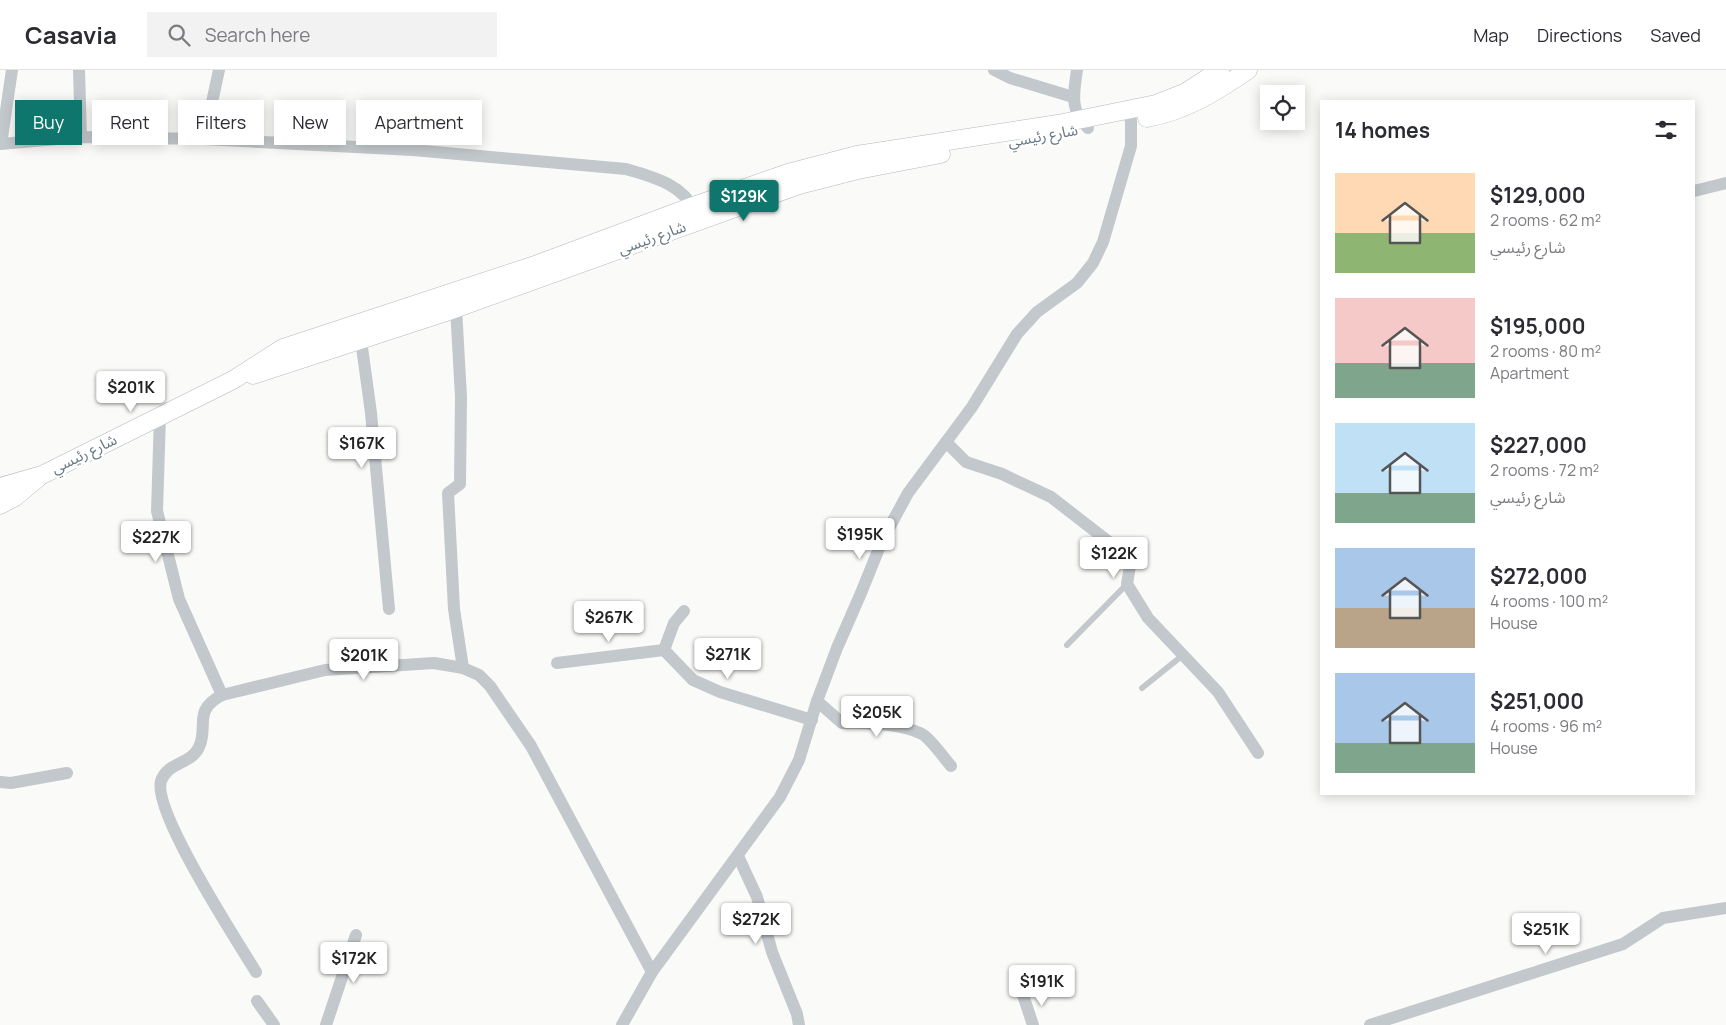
<!DOCTYPE html>
<html lang="en">
<head>
<meta charset="utf-8">
<style>
  body { margin:0; font-family:Manrope,"Noto Sans Arabic",sans-serif; background:#f2f2f3; color:#2b2b33; height:100vh; display:flex; flex-direction:column; font-size:19px; white-space:nowrap }
  * { box-sizing:border-box; margin:0 }
  p { font-size:16px; color:#7c7c81 }
  .icon { flex:none; width:28px; height:28px; fill:none; stroke:currentColor; stroke-width:2; stroke-linecap:round; stroke-linejoin:round }
  .map { position:relative; flex:1; overflow:hidden }
  .sheet { position:absolute; left:1320px; top:30px; width:375px; height:695px; display:flex; flex-direction:column; background:#fff; border-radius:0px; box-shadow:0 2px 12px #0003 }
  .sheet>* { flex:none }
  .banner { position:absolute; left:15px; top:30px; width:475px; height:45px; display:flex; gap:10px }
  .fabs { position:absolute; left:1260px; top:15px; display:grid; gap:10px }
  .fabs a { display:grid; place-items:center; width:45px; height:45px; border-radius:0px; background:#fff; box-shadow:0 2px 12px #0003; font-size:25px }
  .price { position:absolute; translate:-50% -42px; padding:0 11px; border-radius:5px; background:#fff; color:#222; font-size:16px; line-height:32px; filter:drop-shadow(0 1px 2px #0008) }
  .price::after { content:''; position:absolute; left:50%; top:30px; width:15px; height:11px; margin-left:-8px; background:inherit; clip-path:polygon(0 0,100% 0,50% 100%) }
  .price.selected { background:#0f766e; color:#fff }
  ul { padding:0; list-style:none }
  li { display:flex; align-items:center; gap:15px; height:125px; padding:0 15px }
  li span { display:grid; place-items:center; flex:none; width:140px; height:100px; border-radius:0px; color:#555 }
  li>.icon { margin-inline-start:auto }
  span .icon { width:60px; height:60px; fill:#fffc; stroke-width:1 }
  li b { font-size:21px }
  h2 { display:flex; justify-content:space-between; align-items:center; height:60px; padding:0 15px; font-size:21px }
  .tag { padding:0 18px; border-radius:0px; background:#fff; box-shadow:0 2px 12px #0003; font-size:18px; line-height:45px }
  .tag.selected { background:#0f766e; color:#fff }
  header { display:flex; align-items:center; gap:30px; box-sizing:border-box; height:70px; padding:0 25px; background:#fff; border-bottom:1px solid #e1e1e2 }
  header strong { font-size:24px }
  nav { display:flex; gap:28px; margin-inline-start:auto; font-size:18px }
  .search { width:350px; height:45px; background:#f2f2f3; display:flex; align-items:center; gap:12px; box-sizing:border-box; padding:0 18px; border-radius:0px; color:#7c7c81; font-size:19px }
  .map>svg:first-child { display:block }
</style>
</head>
<body>
<header>
<strong>Casavia</strong>
<div class="search"><svg class="icon" aria-label="search" viewBox="0 0 24 24"><circle cx="10" cy="10" r="6"/><path d="M15 15l6 6"/></svg>Search here</div>
<nav><a>Map</a><a>Directions</a><a>Saved</a></nav>
</header>
<div class="map">
<svg width="1726" height="955" viewBox="0 0 1726 955">
  <rect width="100%" height="100%" fill="#fafaf8"/>
  <g fill="none" stroke-linecap="round" stroke-linejoin="round">
    <g stroke="#b3babf" stroke-width="19">
      <g id="secondary">
        <path d="M 1147,48 C 1185,41 1216,22 1248,0"/>
        <polyline points="253,305 443,243 799,115 858,100 941,84"/>
        <polyline points="0,417 42,405 233,310 283,278 538,194 688,138 788,103 857,85 1058,54 1156,34 1186,22 1220,0"/>
        <polyline points="0,435 15,427 38,408"/>
      </g>
    </g>
    <g stroke="#c3c8cc" stroke-width="6">
      <polyline points="1067,575 1127,514"/>
      <polyline points="1142,618 1183,585"/>
    </g>
    <g stroke="#c3c8cc" stroke-width="12">
      <polyline points="79,0 81,67"/>
      <polyline points="994,0 1010,8 1073,27"/>
      <path d="M 1077,0 C 1074,22 1069,41 1088,58"/>
      <polyline points="204,69 219,0"/>
      <path d="M 0,74 L 81,67 L 204,69 L 413,80 L 626,99 C 654,107 682,114 696,142"/>
      <polyline points="1,74 12,0"/>
      <polyline points="1694,121 1726,113"/>
      <polyline points="456,238 461,327 460,414 448,423 454,539 463,598"/>
      <polyline points="358,264 361,270 371,343 389,539"/>
      <polyline points="160,346 157,441 179,529 222,625"/>
      <polyline points="946,372 966,392 1002,404 1051,427 1118,479 1130,496 1127,514 1148,548 1218,622 1258,683"/>
      <polyline points="684,541 674,553 664,580 693,610 720,622 812,650"/>
      <polyline points="557,593 664,580"/>
      <path d="M 817,631 L 842,653 C 863,652 903,654 922,664 C 930,668 944,688 951,696"/>
      <polyline points="0,712 11,713 67,703"/>
      <polyline points="738,786 757,827 772,882 797,944 799,955"/>
      <path d="M 256,902 C 237,871 152,741 161,711 C 168,691 191,695 199,677 C 209,656 192,641 222,625 L 325,600 L 434,593 L 463,598 L 479,605 L 490,616 L 531,676 L 652,902"/>
      <polyline points="1023,925 1033,955"/>
      <polyline points="257,931 274,955"/>
      <polyline points="326,955 356,865"/>
      <polyline points="622,955 652,902 780,727 799,690 817,631 837,578 861,523 882,471 908,423 972,337 1017,264 1037,242 1077,213 1093,193 1103,172 1131,76 1131,51 1127,41"/>
      <polyline points="1370,955 1623,874 1663,848 1726,838"/>
    </g>
    <use href="#secondary" stroke="#fff" stroke-width="18"/>
  </g>
  <g text-anchor="middle" stroke-width="5" stroke-linejoin="round" paint-order="stroke">
    <g font-size="15" fill="#657683" stroke="#fff">
      <text transform="translate(1043 66) rotate(-10)" y="5">شارع رئيسي</text>
      <text transform="translate(652 168) rotate(-20)" y="5">شارع رئيسي</text>
      <text transform="translate(84 384) rotate(-26)" y="5">شارع رئيسي</text>
    </g>
  </g>
</svg>
<div class="fabs">
<a><svg class="icon" aria-label="locate" viewBox="0 0 24 24"><circle cx="12" cy="12" r="6"/><path d="M12 2v4M12 18v4M2 12h4M18 12h4"/></svg></a>
</div>
<b class="price selected" style="left:744px;top:152px">$129K</b>
<b class="price" style="left:131px;top:343px">$201K</b>
<b class="price" style="left:362px;top:399px">$167K</b>
<b class="price" style="left:860px;top:490px">$195K</b>
<b class="price" style="left:156px;top:493px">$227K</b>
<b class="price" style="left:1114px;top:509px">$122K</b>
<b class="price" style="left:609px;top:573px">$267K</b>
<b class="price" style="left:728px;top:610px">$271K</b>
<b class="price" style="left:364px;top:611px">$201K</b>
<b class="price" style="left:877px;top:668px">$205K</b>
<b class="price" style="left:756px;top:875px">$272K</b>
<b class="price" style="left:1546px;top:885px">$251K</b>
<b class="price" style="left:354px;top:914px">$172K</b>
<b class="price" style="left:1042px;top:937px">$191K</b>
<div class="banner">
<a class="tag selected">Buy</a>
<a class="tag">Rent</a>
<a class="tag">Filters</a>
<a class="tag">New</a>
<a class="tag">Apartment</a>
</div>
<section class="sheet">
<h2>14 homes<svg class="icon" aria-label="filters" viewBox="0 0 24 24"><path d="M4 7h16M4 17h16"/><circle cx="9" cy="7" r="2"/><circle cx="15" cy="17" r="2"/></svg></h2>
<ul>
<li><span style="background:linear-gradient(#ffd9b3 60%,#8fb573 0)"><svg class="icon" aria-label="home" viewBox="0 0 24 24"><path d="M3 11l9-7 9 7M6 9v11h12V9"/></svg></span><div><b>$129,000</b><p>2 rooms · 62 m²</p><p>شارع رئيسي</p></div></li>
<li><span style="background:linear-gradient(#f6c9c9 65%,#7fa58c 0)"><svg class="icon" aria-label="home" viewBox="0 0 24 24"><path d="M3 11l9-7 9 7M6 9v11h12V9"/></svg></span><div><b>$195,000</b><p>2 rooms · 80 m²</p><p>Apartment</p></div></li>
<li><span style="background:linear-gradient(#bfe0f5 70%,#7fa58c 0)"><svg class="icon" aria-label="home" viewBox="0 0 24 24"><path d="M3 11l9-7 9 7M6 9v11h12V9"/></svg></span><div><b>$227,000</b><p>2 rooms · 72 m²</p><p>شارع رئيسي</p></div></li>
<li><span style="background:linear-gradient(#a9c7e8 60%,#b9a48a 0)"><svg class="icon" aria-label="home" viewBox="0 0 24 24"><path d="M3 11l9-7 9 7M6 9v11h12V9"/></svg></span><div><b>$272,000</b><p>4 rooms · 100 m²</p><p>House</p></div></li>
<li><span style="background:linear-gradient(#a9c7e8 70%,#7fa58c 0)"><svg class="icon" aria-label="home" viewBox="0 0 24 24"><path d="M3 11l9-7 9 7M6 9v11h12V9"/></svg></span><div><b>$251,000</b><p>4 rooms · 96 m²</p><p>House</p></div></li>
</ul>
</section>
</div>
</body>
</html>
